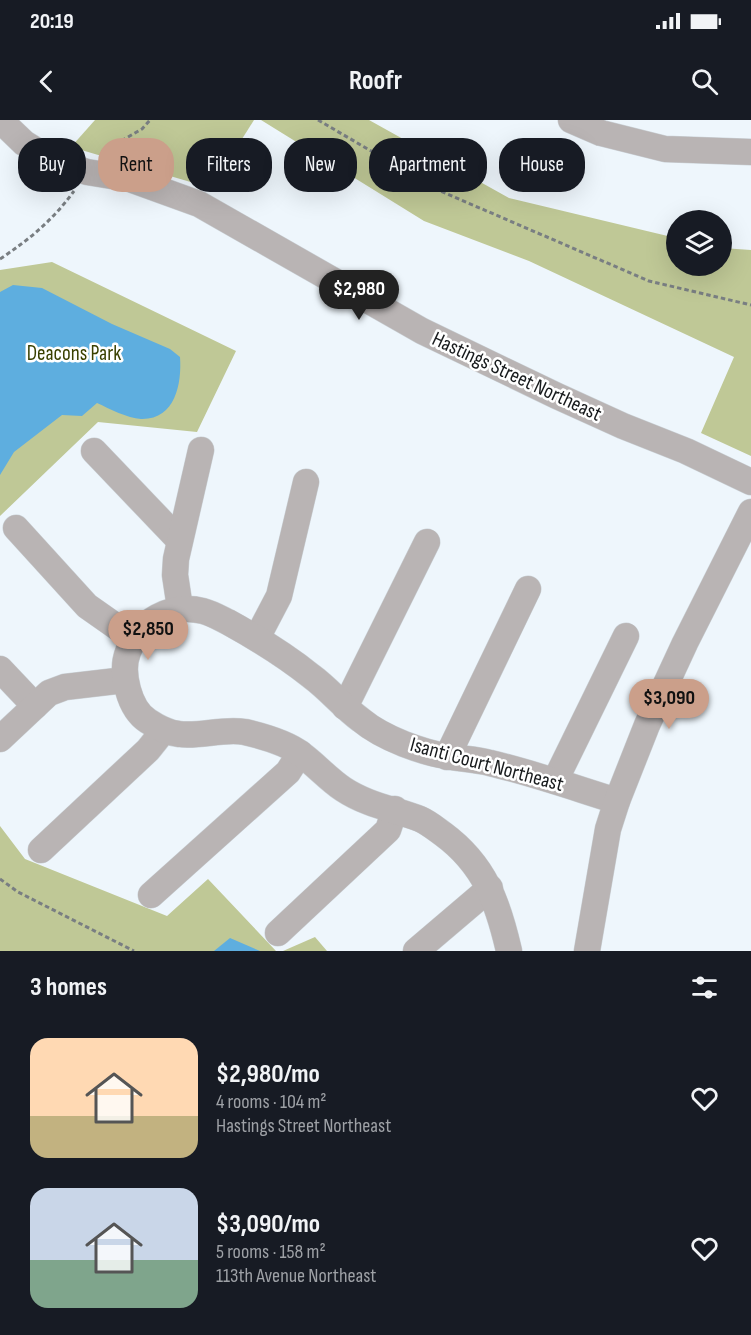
<!DOCTYPE html>
<html lang="en">
<head>
<meta charset="utf-8">
<style>
  body { margin:0; font-family:"Sofia Sans Condensed",sans-serif; background:#242831; color:#f1f3f6; height:100vh; display:flex; flex-direction:column; font-size:22px; white-space:nowrap }
  * { box-sizing:border-box; margin:0 }
  p { font-size:20px; color:#9ea1a6 }
  .icon { flex:none; width:33px; height:33px; fill:none; stroke:currentColor; stroke-width:2; stroke-linecap:round; stroke-linejoin:round }
  .map { position:relative; height:831px; overflow:hidden }
  .sheet { display:flex; flex-direction:column; background:#171b24; flex:1 }
  .sheet>* { flex:none }
  .top-card { position:absolute; left:18px; top:18px; width:716px; height:54px; display:flex; gap:12px }
  .tools { position:absolute; left:666px; top:90px; display:grid; gap:12px }
  .tools a { display:grid; place-items:center; width:66px; height:66px; border-radius:50%; background:#171b24; box-shadow:0 6px 24px #0002; font-size:30px }
  .price { position:absolute; translate:-50% -51px; padding:0 14px; border-radius:21px; background:#cb9f8a; color:#111; font-size:20px; line-height:39px; filter:drop-shadow(0 2px 3px #0008) }
  .price::after { content:''; position:absolute; left:50%; top:36px; width:18px; height:14px; margin-left:-9px; background:inherit; clip-path:polygon(0 0,100% 0,50% 100%) }
  .price.current { background:#222; color:#fff }
  ul { padding:0; list-style:none }
  li { display:flex; align-items:center; gap:18px; height:150px; padding:0 30px }
  li span { display:grid; place-items:center; flex:none; width:168px; height:120px; border-radius:18px; color:#555 }
  li>.icon { margin-inline-start:auto }
  span .icon { width:72px; height:72px; fill:#fffc; stroke-width:1 }
  li b { font-size:26px }
  h2 { display:flex; justify-content:space-between; align-items:center; height:72px; padding:0 30px; font-size:26px }
  .tag { padding:0 21px; border-radius:24px; background:#171b24; box-shadow:0 6px 24px #0002; font-size:21px; line-height:54px }
  .tag.current { background:#cb9f8a; color:#111 }
  .status { display:flex; justify-content:space-between; align-items:center; height:42px; padding:0 30px; background:#171b24; direction:ltr }
  .status svg { height:16px; fill:currentColor }
  header { display:flex; justify-content:space-between; align-items:center; height:78px; padding:0 30px; background:#171b24; font-size:27px; font-weight:700 }
  .map>svg:first-child { display:block }
</style>
</head>
<body>
<div class="status"><b>20:19</b><svg viewBox="0 0 49 12"><path d="M0 12V9h3v3zM5 12V6h3v6zM10 12V3h3v9zM15 12V0h3v12zM26 1h20v11H26zM47 4h2v5h-2z"/></svg></div>
<header><svg class="icon" aria-label="back" viewBox="0 0 24 24"><path d="M15 5l-7 7 7 7"/></svg>Roofr<svg class="icon" aria-label="search" viewBox="0 0 24 24"><circle cx="10" cy="10" r="6"/><path d="M15 15l6 6"/></svg></header>
<div class="map">
<svg width="751" height="831" viewBox="0 0 751 831">
  <rect width="100%" height="100%" fill="#eef6fc"/>
  <g fill="#bfc896">
    <polygon points="95,0 254,0 211,68 71,27"/>
    <polygon points="261,0 369,0 509,78 676,118 676,146 722,146 722,128 751,130 751,336 701,313 734,237 529,141 424,101"/>
    <polygon points="52,142 236,231 197,312 98,302 0,396 0,150"/>
    <polygon points="0,706 25,739 167,796 208,759 276,831 0,831"/>
    <polygon points="315,817 327,831 283,831"/>
  </g>
  <g fill="#5eaedf">
    <path d="M 13,165 L 42,168 L 112,204 L 170,229 L 180,237 C 182,264 175,300 141,299 C 127,298 110,289 97,283 L 82,296 L 62,295 L 14,332 L 0,355 L 0,172 Z"/>
    <polygon points="230,818 260,831 214,831"/>
  </g>
  <g fill="none" stroke-linecap="round" stroke-linejoin="round">
    <g stroke="#ccd3d8" stroke-width="27">
      <g id="minor">
        <polyline points="0,0 24,23 53,41 87,52 130,59 199,84 422,211 557,276 623,306 686,331 751,362"/>
        <polyline points="571,0 601,13 665,29 751,32"/>
        <polyline points="94,331 179,420"/>
        <polyline points="16,408 87,486 134,519"/>
        <polyline points="180,488 175,455 176,439 201,330"/>
        <polyline points="257,518 279,476 306,362"/>
        <polyline points="0,549 35,586"/>
        <polyline points="345,587 427,422"/>
        <polyline points="0,619 49,573 65,567 125,560"/>
        <polyline points="447,637 528,469"/>
        <polyline points="555,661 626,516"/>
        <polyline points="41,730 148,630 164,610"/>
        <polyline points="151,775 288,652 300,633"/>
        <polyline points="278,813 388,710 395,689"/>
        <polyline points="416,831 490,768"/>
        <path d="M 509,831 C 498,783 485,745 443,714 C 436,709 429,703 420,699 C 394,689 367,685 343,669 C 328,659 316,645 301,634 C 287,623 262,616 245,612 C 223,608 200,617 179,614 C 168,613 157,607 148,601 C 129,589 120,552 128,532 C 139,501 171,483 203,491 C 211,493 220,498 228,502 C 257,518 285,535 311,556 C 329,569 343,587 361,600 C 373,610 389,618 404,624 C 417,629 433,634 446,636 C 461,639 476,639 490,643 C 533,653 575,668 617,681"/>
        <polyline points="587,831 608,709 617,681 647,605 685,523 751,392"/>
      </g>
    </g>
    <g stroke="#797e82" stroke-width="3" stroke-dasharray="4.5 3" stroke-linecap="butt">
      <polyline points="318,0 438,70 649,161 751,185"/>
      <polyline points="102,32 142,9 150,0"/>
      <path d="M 0,139 C 30,119 53,100 74,71"/>
      <polyline points="0,759 18,772 134,831"/>
    </g>
    <use href="#minor" stroke="#b9b4b4" stroke-width="26"/>
  </g>
  <g text-anchor="middle" stroke-width="5" stroke-linejoin="round" paint-order="stroke">
    <g font-size="21" fill="#394000" stroke="#fff">
      <text x="74" y="240">Deacons Park</text>
    </g>
    <g font-size="21" fill="#171a1c" stroke="#fff">
      <text transform="translate(517 256) rotate(25)" y="7">Hastings Street Northeast</text>
      <text transform="translate(487 644) rotate(15)" y="7">Isanti Court Northeast</text>
    </g>
  </g>
</svg>
<div class="tools">
<a><svg class="icon" aria-label="layers" viewBox="0 0 24 24"><path d="M12 4l9 5-9 5-9-5zM3 14l9 5 9-5"/></svg></a>
</div>
<b class="price current" style="left:359px;top:201px">$2,980</b>
<b class="price" style="left:148px;top:541px">$2,850</b>
<b class="price" style="left:669px;top:610px">$3,090</b>
<div class="top-card">
<a class="tag">Buy</a>
<a class="tag current">Rent</a>
<a class="tag">Filters</a>
<a class="tag">New</a>
<a class="tag">Apartment</a>
<a class="tag">House</a>
</div>
</div>
<section class="sheet">
<h2>3 homes<svg class="icon" aria-label="filters" viewBox="0 0 24 24"><path d="M4 7h16M4 17h16"/><circle cx="9" cy="7" r="2"/><circle cx="15" cy="17" r="2"/></svg></h2>
<ul>
<li><span style="background:linear-gradient(#ffd9b3 65%,#c2b280 0)"><svg class="icon" aria-label="home" viewBox="0 0 24 24"><path d="M3 11l9-7 9 7M6 9v11h12V9"/></svg></span><div><b>$2,980/mo</b><p>4 rooms · 104 m²</p><p>Hastings Street Northeast</p></div><svg class="icon" aria-label="heart" viewBox="0 0 24 24"><path d="M12 20l-8-8c-3-5 5-10 8-4 3-6 11-1 8 4z"/></svg></li>
<li><span style="background:linear-gradient(#c9d6e8 60%,#7fa58c 0)"><svg class="icon" aria-label="home" viewBox="0 0 24 24"><path d="M3 11l9-7 9 7M6 9v11h12V9"/></svg></span><div><b>$3,090/mo</b><p>5 rooms · 158 m²</p><p>113th Avenue Northeast</p></div><svg class="icon" aria-label="heart" viewBox="0 0 24 24"><path d="M12 20l-8-8c-3-5 5-10 8-4 3-6 11-1 8 4z"/></svg></li>
</ul>
</section>
</body>
</html>
